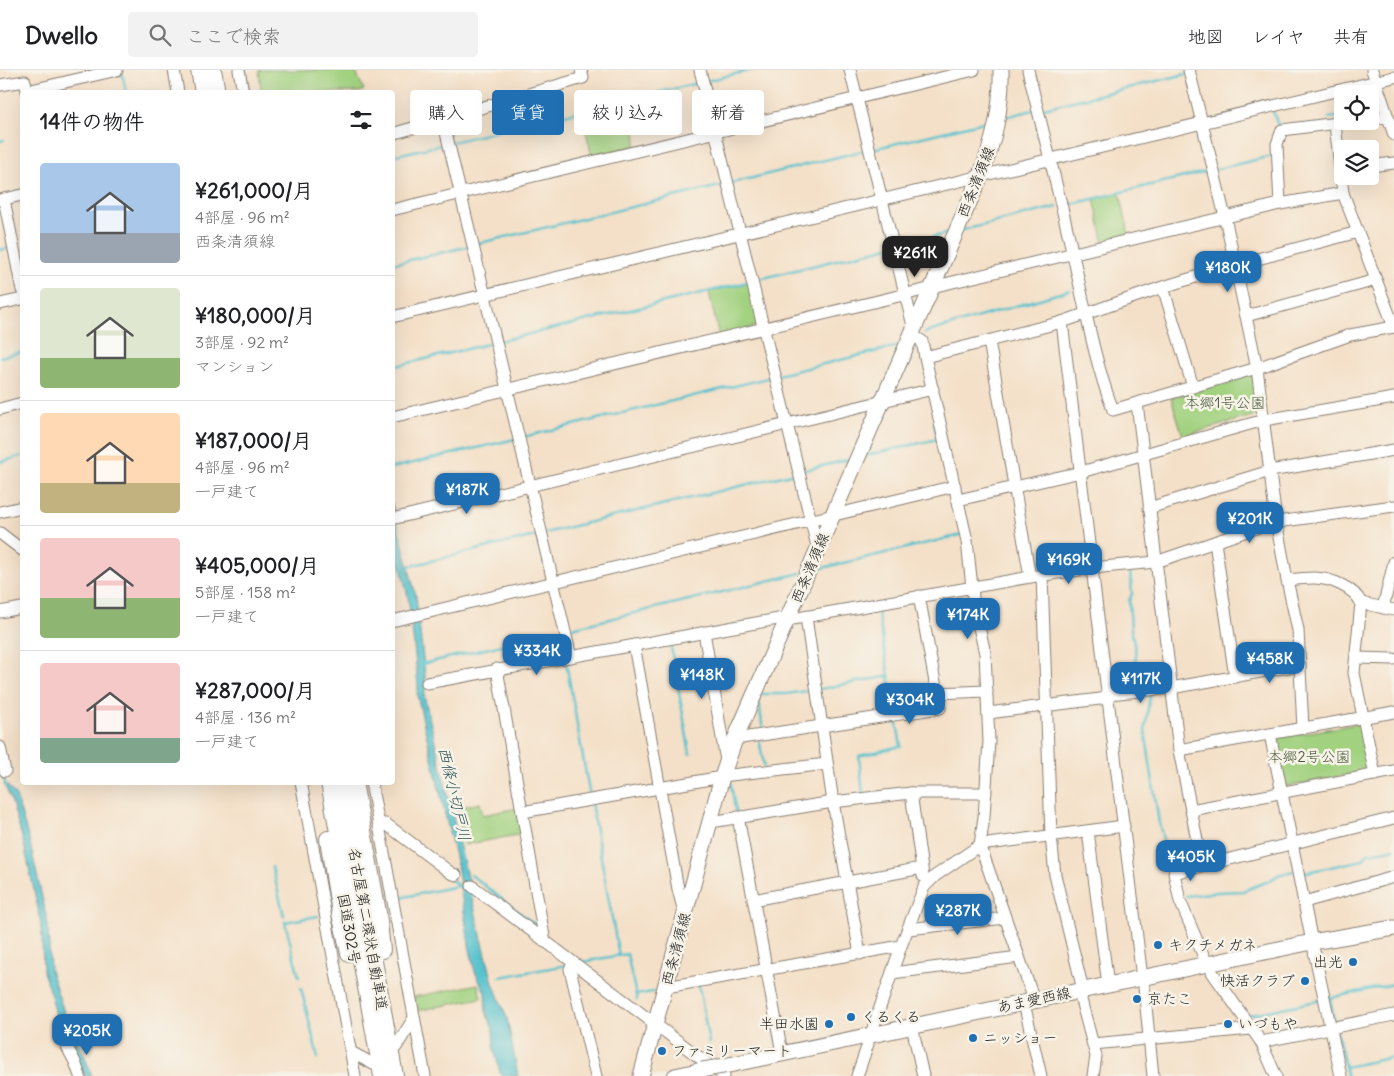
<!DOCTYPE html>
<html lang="ja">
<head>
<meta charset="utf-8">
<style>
  body { margin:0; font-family:Delius,"Klee One",sans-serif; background:#f2f2f2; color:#202124; height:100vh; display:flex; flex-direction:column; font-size:19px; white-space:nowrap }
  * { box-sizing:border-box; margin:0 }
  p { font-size:16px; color:#757577 }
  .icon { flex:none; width:28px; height:28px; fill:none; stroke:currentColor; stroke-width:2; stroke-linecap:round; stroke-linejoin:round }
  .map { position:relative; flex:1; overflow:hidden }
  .details { position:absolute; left:20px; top:20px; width:375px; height:695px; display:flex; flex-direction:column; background:#fff; border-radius:5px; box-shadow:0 5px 20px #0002 }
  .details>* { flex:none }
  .top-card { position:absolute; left:410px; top:20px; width:475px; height:45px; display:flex; gap:10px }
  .tools { position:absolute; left:1334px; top:15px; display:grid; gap:10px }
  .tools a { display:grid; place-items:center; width:45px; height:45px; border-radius:5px; background:#fff; box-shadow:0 5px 20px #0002; font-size:25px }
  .price { position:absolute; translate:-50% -42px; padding:0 11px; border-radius:10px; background:#1f6fb2; color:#fff; font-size:16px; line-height:32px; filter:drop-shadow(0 1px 2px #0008) }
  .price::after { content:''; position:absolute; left:50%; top:30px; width:15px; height:11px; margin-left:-8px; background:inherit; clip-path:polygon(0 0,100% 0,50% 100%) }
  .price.selected { background:#222; color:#fff }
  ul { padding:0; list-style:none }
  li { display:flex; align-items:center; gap:15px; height:125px; padding:0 20px }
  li+li { border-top:1px solid #e0e0e0 }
  li span { display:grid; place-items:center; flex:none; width:140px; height:100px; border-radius:5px; color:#555 }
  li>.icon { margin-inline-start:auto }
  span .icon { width:60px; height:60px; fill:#fffc; stroke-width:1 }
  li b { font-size:21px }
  h2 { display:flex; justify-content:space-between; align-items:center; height:60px; padding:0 20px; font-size:21px }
  .chip { padding:0 18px; border-radius:5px; background:#fff; box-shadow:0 5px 20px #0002; font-size:18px; line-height:45px }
  .chip.selected { background:#1f6fb2; color:#fff }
  header { display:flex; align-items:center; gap:30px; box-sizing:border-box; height:70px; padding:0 25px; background:#fff; border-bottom:1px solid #e0e0e0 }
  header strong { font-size:24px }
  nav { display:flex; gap:28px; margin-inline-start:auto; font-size:18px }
  .search { width:350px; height:45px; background:#f2f2f2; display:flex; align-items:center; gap:12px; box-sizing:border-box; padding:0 18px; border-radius:5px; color:#757577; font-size:19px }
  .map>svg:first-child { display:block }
</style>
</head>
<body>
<header>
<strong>Dwello</strong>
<div class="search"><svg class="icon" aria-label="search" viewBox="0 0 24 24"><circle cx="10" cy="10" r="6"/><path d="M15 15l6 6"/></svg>ここで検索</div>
<nav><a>地図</a><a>レイヤ</a><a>共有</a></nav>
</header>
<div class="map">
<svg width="1394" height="1006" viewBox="0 0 1394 1006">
  <rect width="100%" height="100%" fill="#f7f3e8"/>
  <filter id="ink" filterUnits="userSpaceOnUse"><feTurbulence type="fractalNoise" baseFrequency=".02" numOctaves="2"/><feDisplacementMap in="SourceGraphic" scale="10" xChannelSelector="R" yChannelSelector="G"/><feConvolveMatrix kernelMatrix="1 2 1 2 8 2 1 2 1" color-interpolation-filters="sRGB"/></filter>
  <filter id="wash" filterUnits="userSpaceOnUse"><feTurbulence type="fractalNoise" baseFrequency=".0096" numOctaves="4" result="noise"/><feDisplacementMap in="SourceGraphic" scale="20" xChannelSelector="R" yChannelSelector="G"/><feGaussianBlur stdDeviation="1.12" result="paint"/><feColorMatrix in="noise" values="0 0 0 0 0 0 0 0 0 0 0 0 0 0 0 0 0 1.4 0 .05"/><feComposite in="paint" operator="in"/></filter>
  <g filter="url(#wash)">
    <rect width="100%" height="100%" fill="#f4e0c8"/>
    <g fill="#a2d280" stroke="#5f774e">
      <polygon points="259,0 355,0 364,20 359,22 261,22"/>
      <polygon points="635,47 636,76 592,87 585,57"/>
      <polygon points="1120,123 1130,168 1104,174 1094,129"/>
      <polygon points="750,212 760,255 719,267 709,222"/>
      <polygon points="1251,304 1255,306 1259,342 1256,345 1183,366 1171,328"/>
      <polygon points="1362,653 1371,700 1286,717 1276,668"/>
      <polygon points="480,733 483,745 518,738 522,764 464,775 457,738"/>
      <polygon points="478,914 481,928 417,941 414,927"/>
    </g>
    <g fill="#55c1cd" stroke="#386e74">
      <polygon points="392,433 416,526 426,614 424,625 467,807 469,808 471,825 493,913 507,948 518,1006 501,1006 494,979 493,959 486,942 485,922 475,902 469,875 457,795 417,625 418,617 414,576 408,527 393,464"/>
      <polygon points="4,714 6,714 16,726 30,773 48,854 50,900 63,939 66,955 83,982 92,1006 84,1006 72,977 58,955 52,929 43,902 42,868 40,848 24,774 11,730"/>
    </g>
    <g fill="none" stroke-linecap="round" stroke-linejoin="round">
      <g stroke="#55c1cd" stroke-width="2.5">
        <polyline points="245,0 249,22"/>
        <polyline points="122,2 126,22"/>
        <polyline points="1193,2 1201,0"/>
        <polyline points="706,11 752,0"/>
        <polyline points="1040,39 1186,4"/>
        <polyline points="1273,41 1278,56 1281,55"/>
        <polyline points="1370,42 1380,41"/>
        <polyline points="1005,47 1033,40"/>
        <polyline points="1329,48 1342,46"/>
        <polyline points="0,71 4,70"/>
        <polyline points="452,72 698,13"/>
        <polyline points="873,79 988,51"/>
        <polyline points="392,86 445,74"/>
        <polyline points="1217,99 1272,86 1272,84"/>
        <polyline points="732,113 866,80"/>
        <polyline points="1064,136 1209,101"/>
        <polyline points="963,160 1057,137"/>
        <polyline points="476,174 724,115"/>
        <polyline points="898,175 950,163"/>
        <polyline points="0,180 11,178"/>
        <polyline points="392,194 470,176"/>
        <polyline points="755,210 889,177"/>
        <polyline points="925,263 1070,220"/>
        <polyline points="500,271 748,212"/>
        <polyline points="0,287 22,282"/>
        <polyline points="392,297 492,273"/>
        <polyline points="778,305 899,276"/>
        <polyline points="934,353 941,382"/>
        <polyline points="523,367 772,307"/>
        <polyline points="864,386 938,369"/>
        <polyline points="0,392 22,386"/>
        <polyline points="392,398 515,369"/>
        <polyline points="801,401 851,389"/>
        <polyline points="545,463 795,403"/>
        <polyline points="406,497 539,465"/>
        <polyline points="392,499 398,498"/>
        <polyline points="814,500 961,465 960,464"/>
        <polyline points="1130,501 1132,524 1129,531 1131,558 1136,584 1135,599 1140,616"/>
        <polyline points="877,538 895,640"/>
        <polyline points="568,559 801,503"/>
        <polyline points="670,572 690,684"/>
        <polyline points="566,592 590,727"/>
        <polyline points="422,594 561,561"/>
        <polyline points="820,619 889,606"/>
        <polyline points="761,624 786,624 813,620"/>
        <polyline points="1150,624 1145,660 1159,753 1171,802"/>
        <polyline points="759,631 763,661"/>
        <polyline points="759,668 764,697"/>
        <polyline points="3,705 6,716"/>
        <polyline points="730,708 736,744"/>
        <polyline points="863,725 859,686 901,676 896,649"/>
        <polyline points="591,733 619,886"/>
        <polyline points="272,797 284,846"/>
        <polyline points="471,805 538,857"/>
        <polyline points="1304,806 1303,803 1363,790 1368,783 1394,779"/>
        <polyline points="450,808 458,816"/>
        <polyline points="1186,826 1217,822 1243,821 1269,811 1278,805 1293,801"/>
        <polyline points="399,828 458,816 463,818"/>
        <polyline points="1321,887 1335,953"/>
        <polyline points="582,892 627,884 637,930"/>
        <polyline points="299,907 285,852 318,846"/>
        <polyline points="500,907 567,895"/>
        <polyline points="699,916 709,973"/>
        <polyline points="301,918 318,988"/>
        <polyline points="636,925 658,921"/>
        <polyline points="1330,928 1394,914"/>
        <polyline points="1249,945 1321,930"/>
        <polyline points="1337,961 1347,1006"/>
        <polyline points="1345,997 1394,987"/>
      </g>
    </g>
  </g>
  <g filter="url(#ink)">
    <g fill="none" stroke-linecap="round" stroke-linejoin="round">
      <g stroke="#887e72" stroke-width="13">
        <g id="minor">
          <polyline points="174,0 178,22"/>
          <polyline points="239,0 243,22"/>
          <polyline points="700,0 818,480"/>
          <polyline points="850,0 914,260"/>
          <path d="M 1028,0 C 1043,62 1059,123 1073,185 C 1085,237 1094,290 1113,340 L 1257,298 L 1350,265 L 1394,257"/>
          <polyline points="1189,0 1225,147 1257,298 1276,451 1287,510 1298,560 1303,658"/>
          <polyline points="1372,0 1394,65"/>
          <polyline points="0,15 25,11 27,21 117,0"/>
          <polyline points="1370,49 1388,47"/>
          <polyline points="443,50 571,587"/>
          <polyline points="1335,54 1343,123 1394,257"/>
          <polyline points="392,64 583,8 581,0"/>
          <polyline points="1370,96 1394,93"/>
          <polyline points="4,129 22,220"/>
          <polyline points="0,130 22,125"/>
          <polyline points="1280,134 1277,74 1282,60 1353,51"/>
          <polyline points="392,140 974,0"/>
          <polyline points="932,217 1280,134 1343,123"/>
          <polyline points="1163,217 1193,317"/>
          <polyline points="0,234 22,229"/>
          <polyline points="1246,246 1376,210"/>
          <polyline points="392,247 1394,7"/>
          <polyline points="1062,252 1142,908"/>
          <polyline points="912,265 922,271 925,287 967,471 974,536 985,583 989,671 984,747 980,775 1034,930"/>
          <polyline points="989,271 1030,507"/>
          <polyline points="925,287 1062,252 1163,217 1235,195 1358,162"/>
          <polyline points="1137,333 1179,680 1202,795"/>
          <polyline points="0,339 22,333"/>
          <polyline points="392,347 932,218"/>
          <polyline points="958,430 1081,402 1264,350 1394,328"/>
          <polyline points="1149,438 1270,401 1394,380"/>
          <polyline points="0,442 22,437"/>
          <polyline points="392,449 933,319"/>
          <polyline points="1277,452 1394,436"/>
          <polyline points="0,463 22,480"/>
          <polyline points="1215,472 1235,607"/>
          <polyline points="1042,505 1051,766 1055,805 1083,920 1081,930 1096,986 1093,1006"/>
          <path d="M 1287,510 C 1296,509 1305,508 1314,508 C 1330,508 1355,518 1361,533 L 1354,603 L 1375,705"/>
          <polyline points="919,526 937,623"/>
          <polyline points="1361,533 1394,540"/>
          <polyline points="1383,538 1394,492"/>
          <polyline points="0,542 22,538"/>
          <polyline points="806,547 833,732 860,884"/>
          <polyline points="787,550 1030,507 1092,498 1156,492 1276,451"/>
          <polyline points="392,551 955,416"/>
          <polyline points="704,562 726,691"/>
          <polyline points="634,575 678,819 685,846"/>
          <polyline points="1356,588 1394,589"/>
          <polyline points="497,599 545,872"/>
          <polyline points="427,613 789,547"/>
          <polyline points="1108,624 1171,618 1300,595"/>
          <polyline points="988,643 1108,628"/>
          <polyline points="1270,664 1312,872"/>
          <polyline points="735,669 940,638 937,623 987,621"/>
          <polyline points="0,677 5,701"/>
          <polyline points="1179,680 1394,642"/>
          <polyline points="722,706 827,694"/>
          <polyline points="301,712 355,1006"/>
          <polyline points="371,712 425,1006"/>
          <polyline points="911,723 923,806"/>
          <polyline points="1191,740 1394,701"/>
          <polyline points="522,742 722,707"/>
          <polyline points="738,747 782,983"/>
          <polyline points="711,752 833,732 911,723 986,723"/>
          <polyline points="379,754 386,754 451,803 456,805"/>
          <polyline points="1088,761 1108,915"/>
          <polyline points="472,816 724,1006"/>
          <polyline points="753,830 922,798"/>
          <polyline points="1304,832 1394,807"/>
          <polyline points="908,859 1005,848"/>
          <polyline points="1314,881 1341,1006"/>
          <polyline points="574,894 570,899 596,1006"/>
          <polyline points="1207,894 1180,831 1174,803 1394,748"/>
          <polyline points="1212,902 1261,972 1276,1006"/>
          <polyline points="892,903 1019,887"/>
          <polyline points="666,917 901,876"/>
          <polyline points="1144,917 1153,1006"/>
          <polyline points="1026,942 1041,1006"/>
          <polyline points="871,964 901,876 924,817 935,806 980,775 1124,756"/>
          <polyline points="914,965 923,1006"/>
          <polyline points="1261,972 1394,945"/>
          <polyline points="1093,974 1251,959"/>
          <polyline points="67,977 75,992 80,1006"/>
          <polyline points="396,977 414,948"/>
          <polyline points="351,982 373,994"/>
          <polyline points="857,1006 868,974"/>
        </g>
      </g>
      <g stroke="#887e72" stroke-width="17">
        <g id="major">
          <polyline points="729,995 1312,872 1394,858"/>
          <path d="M 641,1006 L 722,707 L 735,669 L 981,105 C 994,69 1002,39 1001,0"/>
          <polyline points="675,1006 702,1000"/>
        </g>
      </g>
      <g stroke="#887e72" stroke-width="18">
        <g id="highway">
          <polyline points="199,0 203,22"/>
          <polyline points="213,0 217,22"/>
          <polyline points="329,712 382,1006"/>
          <polyline points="341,712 395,1006"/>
          <polyline points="354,712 378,842 382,880"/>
          <polyline points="328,769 340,843 349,883"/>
        </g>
      </g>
      <use href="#minor" stroke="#fff" stroke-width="11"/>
      <use href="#major" stroke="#fff" stroke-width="15"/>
      <use href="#highway" stroke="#fff" stroke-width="16"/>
      <g stroke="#887e72" stroke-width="17" stroke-linecap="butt">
        <polyline id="major-bridge" points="702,1000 729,995"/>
      </g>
      <use href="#major-bridge" stroke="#fff" stroke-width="15"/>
    </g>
  </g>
  <g fill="#1f6fb2" stroke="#f7f3e8" stroke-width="2">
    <circle cx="1158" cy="875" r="5"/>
    <circle cx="1353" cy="892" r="5"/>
    <circle cx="1305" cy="911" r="5"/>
    <circle cx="1137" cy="929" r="5"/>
    <circle cx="851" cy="947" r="5"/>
    <circle cx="829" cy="954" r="5"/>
    <circle cx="1228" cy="954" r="5"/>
    <circle cx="973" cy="968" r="5"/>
    <circle cx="662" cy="981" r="5"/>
  </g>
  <g text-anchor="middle" stroke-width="5" stroke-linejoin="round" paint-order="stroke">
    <g font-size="15" fill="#1c1c1c" stroke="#f7f3e8">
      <text transform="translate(976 112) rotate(-68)" y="5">西条清須線</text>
      <text transform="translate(810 498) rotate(-67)" y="5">西条清須線</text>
      <text transform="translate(349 859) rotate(80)" y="5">国道302号</text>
      <text transform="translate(368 859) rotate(80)" y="5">名古屋第二環状自動車道</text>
      <text transform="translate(676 879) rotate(-75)" y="5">西条清須線</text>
      <text transform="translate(1034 930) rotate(-12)" y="5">あま愛西線</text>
    </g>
    <g font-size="15" fill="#4b5c3f" stroke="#f7f3e8">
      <text x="1225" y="338">本郷1号公園</text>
      <text x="1309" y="692">本郷2号公園</text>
    </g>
    <g font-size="15" fill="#1c1c1c" stroke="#f7f3e8" text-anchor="start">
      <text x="1168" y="880">キクチメガネ</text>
      <text x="1343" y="897" text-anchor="end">出光</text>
      <text x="1295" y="916" text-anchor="end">快活クラブ</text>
      <text x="1147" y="934">京たこ</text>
      <text x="861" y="952">くるくる</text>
      <text x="819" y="959" text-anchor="end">半田水園</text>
      <text x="1238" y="959">いづもや</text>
      <text x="983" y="973">ニッショー</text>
      <text x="672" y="986">ファミリーマート</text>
    </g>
    <g font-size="16" font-style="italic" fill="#30565a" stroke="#f7f3e8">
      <text transform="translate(455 724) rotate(77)" y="6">西條小切戸川</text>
    </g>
  </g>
</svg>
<div class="tools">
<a><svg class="icon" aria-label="locate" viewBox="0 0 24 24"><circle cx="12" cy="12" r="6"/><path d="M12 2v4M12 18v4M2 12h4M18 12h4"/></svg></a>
<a><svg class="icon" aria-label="layers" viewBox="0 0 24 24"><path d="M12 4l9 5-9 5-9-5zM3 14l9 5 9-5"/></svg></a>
</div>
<b class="price selected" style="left:915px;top:208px">¥261K</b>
<b class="price" style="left:1228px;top:223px">¥180K</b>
<b class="price" style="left:467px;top:445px">¥187K</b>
<b class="price" style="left:1250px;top:474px">¥201K</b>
<b class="price" style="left:1069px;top:515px">¥169K</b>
<b class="price" style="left:968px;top:570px">¥174K</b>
<b class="price" style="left:537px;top:606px">¥334K</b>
<b class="price" style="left:1270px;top:614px">¥458K</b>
<b class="price" style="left:702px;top:630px">¥148K</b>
<b class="price" style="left:1141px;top:634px">¥117K</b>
<b class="price" style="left:910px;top:655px">¥304K</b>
<b class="price" style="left:1191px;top:812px">¥405K</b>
<b class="price" style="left:958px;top:866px">¥287K</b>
<b class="price" style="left:87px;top:986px">¥205K</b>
<div class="top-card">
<a class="chip">購入</a>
<a class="chip selected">賃貸</a>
<a class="chip">絞り込み</a>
<a class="chip">新着</a>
</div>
<section class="details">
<h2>14件の物件<svg class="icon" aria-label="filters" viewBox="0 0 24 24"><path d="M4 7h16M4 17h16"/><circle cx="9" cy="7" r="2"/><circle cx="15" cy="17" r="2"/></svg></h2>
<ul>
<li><span style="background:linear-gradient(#a9c7e8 70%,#9aa5b1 0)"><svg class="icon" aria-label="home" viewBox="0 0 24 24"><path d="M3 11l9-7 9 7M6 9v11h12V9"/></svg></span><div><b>¥261,000/月</b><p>4部屋 · 96 m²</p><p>西条清須線</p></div></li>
<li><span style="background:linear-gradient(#dfe7d0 70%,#8fb573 0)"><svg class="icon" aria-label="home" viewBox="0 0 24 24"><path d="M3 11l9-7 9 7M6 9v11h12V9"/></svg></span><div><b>¥180,000/月</b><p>3部屋 · 92 m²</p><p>マンション</p></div></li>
<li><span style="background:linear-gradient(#ffd9b3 70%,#c2b280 0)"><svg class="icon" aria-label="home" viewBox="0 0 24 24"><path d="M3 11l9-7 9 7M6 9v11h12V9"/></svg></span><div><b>¥187,000/月</b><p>4部屋 · 96 m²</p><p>一戸建て</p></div></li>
<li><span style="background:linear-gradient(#f6c9c9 60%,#8fb573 0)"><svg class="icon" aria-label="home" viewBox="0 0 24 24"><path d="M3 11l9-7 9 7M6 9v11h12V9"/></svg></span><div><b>¥405,000/月</b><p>5部屋 · 158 m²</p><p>一戸建て</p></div></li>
<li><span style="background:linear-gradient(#f6c9c9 75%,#7fa58c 0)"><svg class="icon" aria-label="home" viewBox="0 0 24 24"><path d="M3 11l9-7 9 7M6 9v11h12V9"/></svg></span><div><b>¥287,000/月</b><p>4部屋 · 136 m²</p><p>一戸建て</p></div></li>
</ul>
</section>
</div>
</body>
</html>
